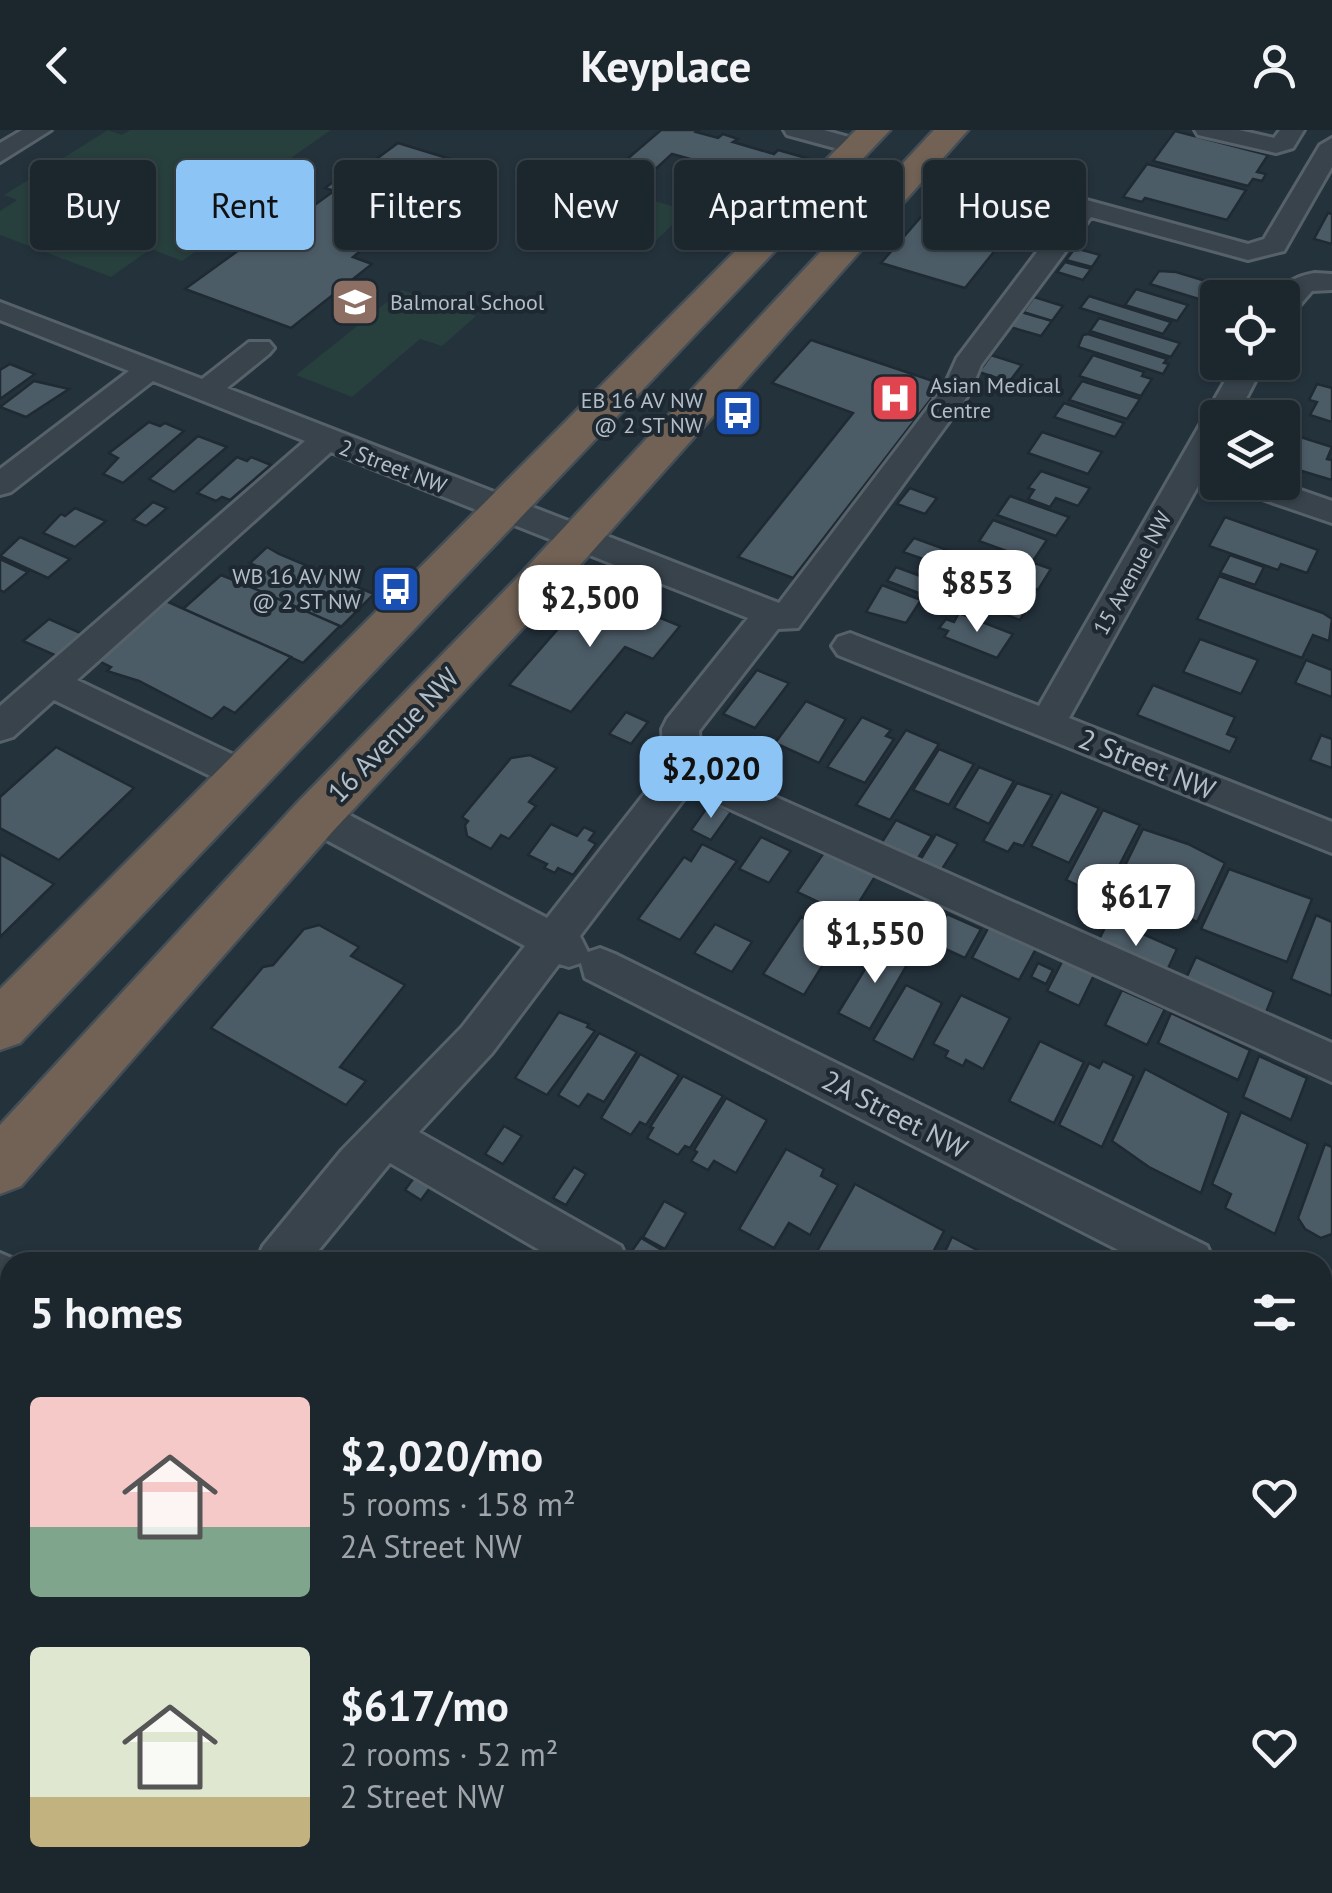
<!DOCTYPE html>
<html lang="en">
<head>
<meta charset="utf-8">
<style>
  body { margin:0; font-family:"PT Sans",sans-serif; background:#242e35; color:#f1f3f6; height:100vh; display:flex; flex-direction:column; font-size:38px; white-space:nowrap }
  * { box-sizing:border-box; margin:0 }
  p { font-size:32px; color:#a0a5aa }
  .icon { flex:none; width:55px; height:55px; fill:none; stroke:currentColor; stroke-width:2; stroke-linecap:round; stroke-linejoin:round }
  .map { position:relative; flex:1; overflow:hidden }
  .drawer { position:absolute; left:0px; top:1122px; width:1332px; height:642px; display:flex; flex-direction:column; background:#1b262d; border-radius:30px 30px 0 0; box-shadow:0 2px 8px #0004,0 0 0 2px #394349 }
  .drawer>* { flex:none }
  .hud { position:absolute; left:30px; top:30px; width:1272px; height:90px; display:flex; gap:20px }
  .buttons { position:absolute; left:1200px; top:150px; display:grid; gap:20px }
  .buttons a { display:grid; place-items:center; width:100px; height:100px; border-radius:10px; background:#1b262d; box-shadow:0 2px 8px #0004,0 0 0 2px #394349; font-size:50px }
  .price { position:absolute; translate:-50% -85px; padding:0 22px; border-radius:20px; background:#fff; color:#222; font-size:32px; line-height:65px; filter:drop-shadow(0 2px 5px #0008) }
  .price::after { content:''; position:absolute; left:50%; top:60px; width:30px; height:22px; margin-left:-15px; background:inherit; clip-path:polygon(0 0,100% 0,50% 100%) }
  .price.on { background:#8bc4f5; color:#111 }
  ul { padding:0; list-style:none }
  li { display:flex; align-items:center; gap:30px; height:250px; padding:0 30px }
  li span { display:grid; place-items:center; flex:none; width:280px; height:200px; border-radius:10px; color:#555 }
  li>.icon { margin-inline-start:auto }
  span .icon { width:120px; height:120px; fill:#fffc; stroke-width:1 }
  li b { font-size:42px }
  h2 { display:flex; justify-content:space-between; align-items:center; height:120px; padding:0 30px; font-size:42px }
  .chip { padding:0 35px; border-radius:10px; background:#1b262d; box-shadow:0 2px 8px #0004,0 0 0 2px #394349; font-size:35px; line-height:90px }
  .chip.on { background:#8bc4f5; color:#111 }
  header { display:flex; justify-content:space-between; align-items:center; height:130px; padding:0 30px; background:#1b262d; font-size:45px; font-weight:700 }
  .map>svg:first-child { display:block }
</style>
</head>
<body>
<header><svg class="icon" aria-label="back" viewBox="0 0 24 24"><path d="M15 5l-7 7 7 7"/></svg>Keyplace<svg class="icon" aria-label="person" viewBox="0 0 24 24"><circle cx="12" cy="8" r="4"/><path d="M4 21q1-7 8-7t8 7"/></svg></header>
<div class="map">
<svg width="1332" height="1763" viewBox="0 0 1332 1763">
  <rect width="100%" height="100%" fill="#24323c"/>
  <g fill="#273f3d">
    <polygon points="108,0 122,5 130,0 331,0 268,44 262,42 253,49 283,60 182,131 151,119 111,147 0,105 0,81 17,70 4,65"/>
    <polygon points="589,52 682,79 684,84 649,117 641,118 547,88 548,84 583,53"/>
    <polygon points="402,160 476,186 442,216 420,209 352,267 296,245"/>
  </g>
  <g fill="#4c5c67" stroke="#1f2a33" stroke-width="2.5">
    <polygon points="661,0 699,0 696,2 718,8 723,4 738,9 733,12 774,24 778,20 810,29 779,59 747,50 751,46 672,24 649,45 619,36"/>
    <polygon points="1175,1 1268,25 1257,42 1266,44 1262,51 1253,49 1248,56 1153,31"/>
    <polygon points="398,13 470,35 426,69 435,72 407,94 398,91 353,127 372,134 291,198 185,159 268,99 277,102 334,61 325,58 337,49 345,52"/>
    <polygon points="1147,34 1246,60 1227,90 1145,68 1142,72 1123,67"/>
    <polygon points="939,66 1020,89 965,158 881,133"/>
    <polygon points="1328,83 1332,84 1332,114 1314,109"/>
    <polygon points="1075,118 1100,125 1092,137 1066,130"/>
    <polygon points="1065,132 1091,139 1083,150 1057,142"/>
    <polygon points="1159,141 1176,142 1219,155 1212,167 1205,165 1202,170 1150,154"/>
    <polygon points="1136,159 1188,175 1177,191 1125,175"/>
    <polygon points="1089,166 1171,192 1163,204 1080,178"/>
    <polygon points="1034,167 1063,176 1052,191 1023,182"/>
    <polygon points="1021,182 1052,191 1041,206 1010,197"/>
    <polygon points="1099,188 1180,213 1171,227 1090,201"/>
    <polygon points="1088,204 1167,229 1164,233 1169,234 1163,244 1078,217 1083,205"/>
    <polygon points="811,210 942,254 939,257 947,259 938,271 931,269 793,448 738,427 853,283 772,253"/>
    <polygon points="991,225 1022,235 1009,252 979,242"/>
    <polygon points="1093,225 1144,242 1142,246 1152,249 1141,266 1079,246"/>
    <polygon points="10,234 35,244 0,269 0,240"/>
    <polygon points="34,251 69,259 26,287 0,277"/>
    <polygon points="1082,251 1140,269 1127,289 1069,270"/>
    <polygon points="1317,254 1332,258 1332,292 1310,285 1317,272 1309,270"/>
    <polygon points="1064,273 1124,293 1115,307 1054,287"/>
    <polygon points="149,292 160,296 165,293 184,301 123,353 103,344 118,328 109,323"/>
    <polygon points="1042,302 1102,322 1088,344 1028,323"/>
    <polygon points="1291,304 1332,317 1327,329 1332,330 1332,350 1282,335 1282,313 1286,314"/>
    <polygon points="198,306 227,317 174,362 149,349"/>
    <polygon points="237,327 247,331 251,327 271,335 230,370 222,367 216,371 197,363"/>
    <polygon points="1041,341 1090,358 1078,376 1056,368 1050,377 1028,369 1034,360 1028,358"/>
    <polygon points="910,358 937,368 925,384 897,374"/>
    <polygon points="1010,366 1069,387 1056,406 997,385"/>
    <polygon points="153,372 167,378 146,396 133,390"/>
    <polygon points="75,378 106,391 75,417 43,403 61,384 65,386"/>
    <polygon points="1225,387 1318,420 1307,443 1281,434 1278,440 1209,416"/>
    <polygon points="993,390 1047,410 1033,431 979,411"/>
    <polygon points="20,407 70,429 48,448 0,426"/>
    <polygon points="914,408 950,421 940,435 903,422"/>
    <polygon points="267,417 279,424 374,464 341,497 246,455 263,439 250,433"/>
    <polygon points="998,420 1051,439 1038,460 978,434 986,423 994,426"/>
    <polygon points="1230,425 1264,437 1255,455 1220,443"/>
    <polygon points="0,429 28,442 4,462 0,460"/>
    <polygon points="896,437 934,451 924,465 887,451"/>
    <polygon points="221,445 246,455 340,496 303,533 183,479"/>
    <polygon points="973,446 1033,469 1020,490 959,467"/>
    <polygon points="1219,446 1323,483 1332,489 1329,511 1313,505 1302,528 1197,489"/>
    <polygon points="882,455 921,470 906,493 866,482"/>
    <polygon points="610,467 680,496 653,529 625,517 571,582 509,555 584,469 602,476"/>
    <polygon points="166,471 291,527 235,583 224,577 212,589 139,551 107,541 111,537 93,528 118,506 134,500"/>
    <polygon points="959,483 1013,504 997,528 944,507 948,501 939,498 946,489 954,492"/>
    <polygon points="49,489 85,505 59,527 23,511"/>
    <polygon points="1200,509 1258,530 1241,564 1183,542"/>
    <polygon points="1306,530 1332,540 1332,567 1295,553"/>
    <polygon points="757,540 789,553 755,598 723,584"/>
    <polygon points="1153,555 1235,587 1227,604 1237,608 1230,622 1137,585"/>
    <polygon points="806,571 846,589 819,633 775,613"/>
    <polygon points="626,582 648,592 631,614 609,604"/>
    <polygon points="862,587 891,600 886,606 894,609 865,653 827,637"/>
    <polygon points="906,600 939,614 890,690 856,675"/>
    <polygon points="1321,605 1332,609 1332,638 1310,630"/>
    <polygon points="56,617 134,658 59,730 0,698 0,667"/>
    <polygon points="939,619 974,634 949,675 913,660"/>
    <polygon points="530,625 557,638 529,672 536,676 509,709 501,705 491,719 467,706 465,695 468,691 462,687 511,628"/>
    <polygon points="979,637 1014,651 989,694 954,678"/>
    <polygon points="1017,653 1052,665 1023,716 1014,713 1008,722 983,711"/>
    <polygon points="1061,662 1099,678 1069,733 1031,716"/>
    <polygon points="711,672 731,682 711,710 691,700"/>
    <polygon points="1103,680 1140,695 1103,767 1066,750"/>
    <polygon points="896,690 932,706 913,736 877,720"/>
    <polygon points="551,694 577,706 584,697 595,702 589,710 596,714 573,745 558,738 555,743 544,738 547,734 528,725"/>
    <polygon points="1143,699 1188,714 1225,733 1197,792 1116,754"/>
    <polygon points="936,704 958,714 937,747 916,737"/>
    <polygon points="761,707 791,721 769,753 739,739"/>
    <polygon points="702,714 737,731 680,810 638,789 684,727 691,731"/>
    <polygon points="825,721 876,745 850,787 797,762"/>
    <polygon points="0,724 54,754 0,807"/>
    <polygon points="1229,739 1312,769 1287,832 1201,799"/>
    <polygon points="947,784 981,799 965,828 930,812"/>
    <polygon points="1316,785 1332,792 1332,866 1291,849"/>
    <polygon points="801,787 841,806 804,865 763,844"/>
    <polygon points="1109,789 1177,819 1163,849 1095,818"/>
    <polygon points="991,793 1038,815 1019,850 972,828"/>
    <polygon points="715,794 752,812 732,842 694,823"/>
    <polygon points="319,795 359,817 351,826 405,855 340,937 366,951 346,975 211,898 263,837 273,835 304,799"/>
    <polygon points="881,813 911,828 870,899 838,883"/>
    <polygon points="1066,824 1097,839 1079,876 1047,861"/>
    <polygon points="1196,827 1274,862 1261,895 1181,859"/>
    <polygon points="1038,833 1053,840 1046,854 1031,847"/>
    <polygon points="906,855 942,873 913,930 873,910"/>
    <polygon points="1122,860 1165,879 1147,915 1105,895"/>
    <polygon points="961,865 1010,888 983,939 966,930 963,936 945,927 948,921 933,914"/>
    <polygon points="559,882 589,894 587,897 595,901 547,965 515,948"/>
    <polygon points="1171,883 1250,920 1238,950 1158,913"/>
    <polygon points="599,903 637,922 604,972 588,964 579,977 558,965"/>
    <polygon points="1040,911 1084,932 1054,993 1009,971"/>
    <polygon points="640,924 679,945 646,995 640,992 631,1005 601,988"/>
    <polygon points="1259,926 1307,948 1291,990 1243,967"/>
    <polygon points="1103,931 1134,946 1102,1017 1059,995 1089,933 1099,938"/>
    <polygon points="1145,939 1229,983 1201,1063 1149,1037 1112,1011"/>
    <polygon points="683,946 723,966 690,1018 685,1016 678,1025 647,1008 653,998 650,997"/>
    <polygon points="726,968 767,990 736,1043 714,1031 708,1040 691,1031 697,1022 694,1020"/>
    <polygon points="1241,982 1308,1014 1275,1104 1225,1078 1231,1064 1212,1054"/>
    <polygon points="504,996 522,1006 503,1034 485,1024"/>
    <polygon points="1325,1014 1332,1017 1332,1104 1321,1108 1305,1099 1298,1088"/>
    <polygon points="786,1019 824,1039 821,1046 838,1055 810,1105 789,1093 774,1118 739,1099"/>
    <polygon points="574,1037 586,1044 566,1075 553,1068"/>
    <polygon points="416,1045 432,1055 421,1070 405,1060"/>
    <polygon points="855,1054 944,1101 928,1132 811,1132"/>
    <polygon points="664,1071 686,1083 665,1119 643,1107"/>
    <polygon points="952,1107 1000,1132 940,1132"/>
    <polygon points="641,1108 665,1122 659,1132 643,1132 629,1125"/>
    <polygon points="1322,1290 1332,1295 1332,1406 1322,1401"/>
    <polygon points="1322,1627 1332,1632 1332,1763 1266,1763 1268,1755 1322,1755"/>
    <polygon points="265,1755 389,1755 384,1763 275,1763"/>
    <polygon points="405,1755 473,1755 468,1763 400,1763"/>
    <polygon points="485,1755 550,1755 546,1763 481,1763"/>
    <polygon points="631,1755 655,1755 667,1763 627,1763"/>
  </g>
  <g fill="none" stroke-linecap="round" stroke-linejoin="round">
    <g stroke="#56616a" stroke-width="6">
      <g id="minor">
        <polygon points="22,0 51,0 0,32 0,13"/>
        <polygon points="784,0 824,0 866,12 869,17 857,24 787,5"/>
        <polygon points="1195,0 1239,0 1274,8 1280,0 1304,0 1293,18 1276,23 1198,5"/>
        <polygon points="1332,8 1332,37 1284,121 1248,130 1091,87 981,235 969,264 798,498 778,499 699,601 701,634 1332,913 1332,952 690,661 580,806 588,822 600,818 615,824 1207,1116 1214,1132 1142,1132 585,848 581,833 569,837 559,834 492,923 419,1002 621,1116 628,1132 560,1132 390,1033 309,1132 256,1132 263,1116 342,1020 462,897 525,816 302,697 297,686 302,675 316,671 330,675 547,788 664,639 662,599 667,589 748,488 331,322 77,550 257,636 263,646 257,656 244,661 231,656 54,570 13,607 0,611 0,576 305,311 153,251 11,362 0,365 0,339 129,241 0,190 0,172 202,249 249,212 269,212 274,218 269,224 227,258 779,473 944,257 957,228 1068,81 914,38 910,33 914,28 932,28 1248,114 1264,109 1320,15"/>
        <path d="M 1315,143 L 1332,144 L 1332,160 L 1312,161 L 1292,184 L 1282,186 L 1282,168 L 1275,168 C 1286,152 1296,146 1315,143 Z"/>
        <polygon points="1236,232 1265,232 1236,288 1218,288 1218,320 1069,588 1332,692 1332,723 838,525 832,516 838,507 850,503 1039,576"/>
        <polygon points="1228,352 1278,352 1332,371 1332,393 1233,359"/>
        <polygon points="0,1123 21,1132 10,1132 10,1176 0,1172"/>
        <polygon points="1322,1175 1332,1179 1332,1229 1322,1225"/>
        <polygon points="10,1446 10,1509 0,1513 0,1450"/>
        <polygon points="1322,1517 1332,1521 1332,1578 1322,1574"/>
        <polygon points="876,1755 945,1755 948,1763 879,1763"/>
      </g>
    </g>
    <g stroke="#434e57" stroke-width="5">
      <g id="highway">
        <polygon points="856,0 890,0 20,913 0,920 0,859"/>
        <polygon points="934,0 968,0 548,471 334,700 21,1056 0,1064 0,995 298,672 516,449"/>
      </g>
    </g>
    <use href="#minor" fill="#38434c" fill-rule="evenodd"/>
    <use href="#highway" fill="#726255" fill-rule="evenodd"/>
  </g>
  <defs>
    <g id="school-square" transform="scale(2.5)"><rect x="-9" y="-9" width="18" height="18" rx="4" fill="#8d6e63" stroke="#1d2831"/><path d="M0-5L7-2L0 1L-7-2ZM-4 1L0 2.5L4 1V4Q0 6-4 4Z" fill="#fff"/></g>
    <g id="hospital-square" transform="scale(2.5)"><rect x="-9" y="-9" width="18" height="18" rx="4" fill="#e0444e" stroke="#1d2831"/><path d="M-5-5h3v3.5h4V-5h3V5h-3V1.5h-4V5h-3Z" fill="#fff"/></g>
    <g id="bus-square" transform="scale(2.5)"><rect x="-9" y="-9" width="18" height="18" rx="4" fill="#1a4fb4" stroke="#1d2831"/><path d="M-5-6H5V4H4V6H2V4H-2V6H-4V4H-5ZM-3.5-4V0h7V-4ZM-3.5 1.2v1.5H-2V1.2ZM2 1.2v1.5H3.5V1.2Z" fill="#fff"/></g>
  </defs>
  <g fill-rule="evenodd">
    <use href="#school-square" x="355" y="172"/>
    <use href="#hospital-square" x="895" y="268"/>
    <use href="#bus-square" x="738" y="283"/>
    <use href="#bus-square" x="396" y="459"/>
  </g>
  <g text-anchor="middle" stroke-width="8" stroke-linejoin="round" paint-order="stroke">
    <g font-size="22" fill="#b3bec8" stroke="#1d2831" text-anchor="start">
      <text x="390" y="180">Balmoral School</text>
      <text x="930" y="263">Asian Medical<tspan x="930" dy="25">Centre</tspan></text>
      <text x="703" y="278" text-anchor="end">EB 16 AV NW<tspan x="703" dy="25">@ 2 ST NW</tspan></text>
      <text x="361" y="454" text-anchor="end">WB 16 AV NW<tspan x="361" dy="25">@ 2 ST NW</tspan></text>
    </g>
    <g font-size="22" fill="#b3bec8" stroke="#1d2831">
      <text transform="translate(393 336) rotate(21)" y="8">2 Street NW</text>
      <text transform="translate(1132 443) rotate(-61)" y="8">15 Avenue NW</text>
    </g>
    <g font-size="28" fill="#b3bec8" stroke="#1d2831">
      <text transform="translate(393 605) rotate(-46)" y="10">16 Avenue NW</text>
      <text transform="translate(1147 634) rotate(22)" y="10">2 Street NW</text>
      <text transform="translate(895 984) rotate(27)" y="10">2A Street NW</text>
    </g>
  </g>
</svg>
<div class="buttons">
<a><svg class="icon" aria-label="locate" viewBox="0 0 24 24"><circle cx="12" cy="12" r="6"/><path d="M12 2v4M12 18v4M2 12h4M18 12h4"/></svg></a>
<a><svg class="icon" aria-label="layers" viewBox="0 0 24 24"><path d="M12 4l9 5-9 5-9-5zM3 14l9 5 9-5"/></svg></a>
</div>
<b class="price" style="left:977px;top:505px">$853</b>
<b class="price" style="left:590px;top:520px">$2,500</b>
<b class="price on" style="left:711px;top:691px">$2,020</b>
<b class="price" style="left:1136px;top:819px">$617</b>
<b class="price" style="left:875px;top:856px">$1,550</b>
<div class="hud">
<a class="chip">Buy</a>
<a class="chip on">Rent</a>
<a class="chip">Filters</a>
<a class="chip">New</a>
<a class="chip">Apartment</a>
<a class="chip">House</a>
</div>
<section class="drawer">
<h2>5 homes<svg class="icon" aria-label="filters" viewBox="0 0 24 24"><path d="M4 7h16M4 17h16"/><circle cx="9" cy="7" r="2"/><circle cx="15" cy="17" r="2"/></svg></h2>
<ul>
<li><span style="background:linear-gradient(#f6c9c9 65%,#7fa58c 0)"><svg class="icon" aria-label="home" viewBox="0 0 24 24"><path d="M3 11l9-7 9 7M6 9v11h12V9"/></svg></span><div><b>$2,020/mo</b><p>5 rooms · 158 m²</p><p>2A Street NW</p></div><svg class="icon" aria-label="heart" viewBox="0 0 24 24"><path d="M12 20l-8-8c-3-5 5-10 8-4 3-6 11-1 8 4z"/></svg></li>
<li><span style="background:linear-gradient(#dfe7d0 75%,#c2b280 0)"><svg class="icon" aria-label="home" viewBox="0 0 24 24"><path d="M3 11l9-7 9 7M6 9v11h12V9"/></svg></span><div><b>$617/mo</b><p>2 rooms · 52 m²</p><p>2 Street NW</p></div><svg class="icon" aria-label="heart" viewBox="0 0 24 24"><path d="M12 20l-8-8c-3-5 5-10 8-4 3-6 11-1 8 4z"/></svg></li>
</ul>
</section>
</div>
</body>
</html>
